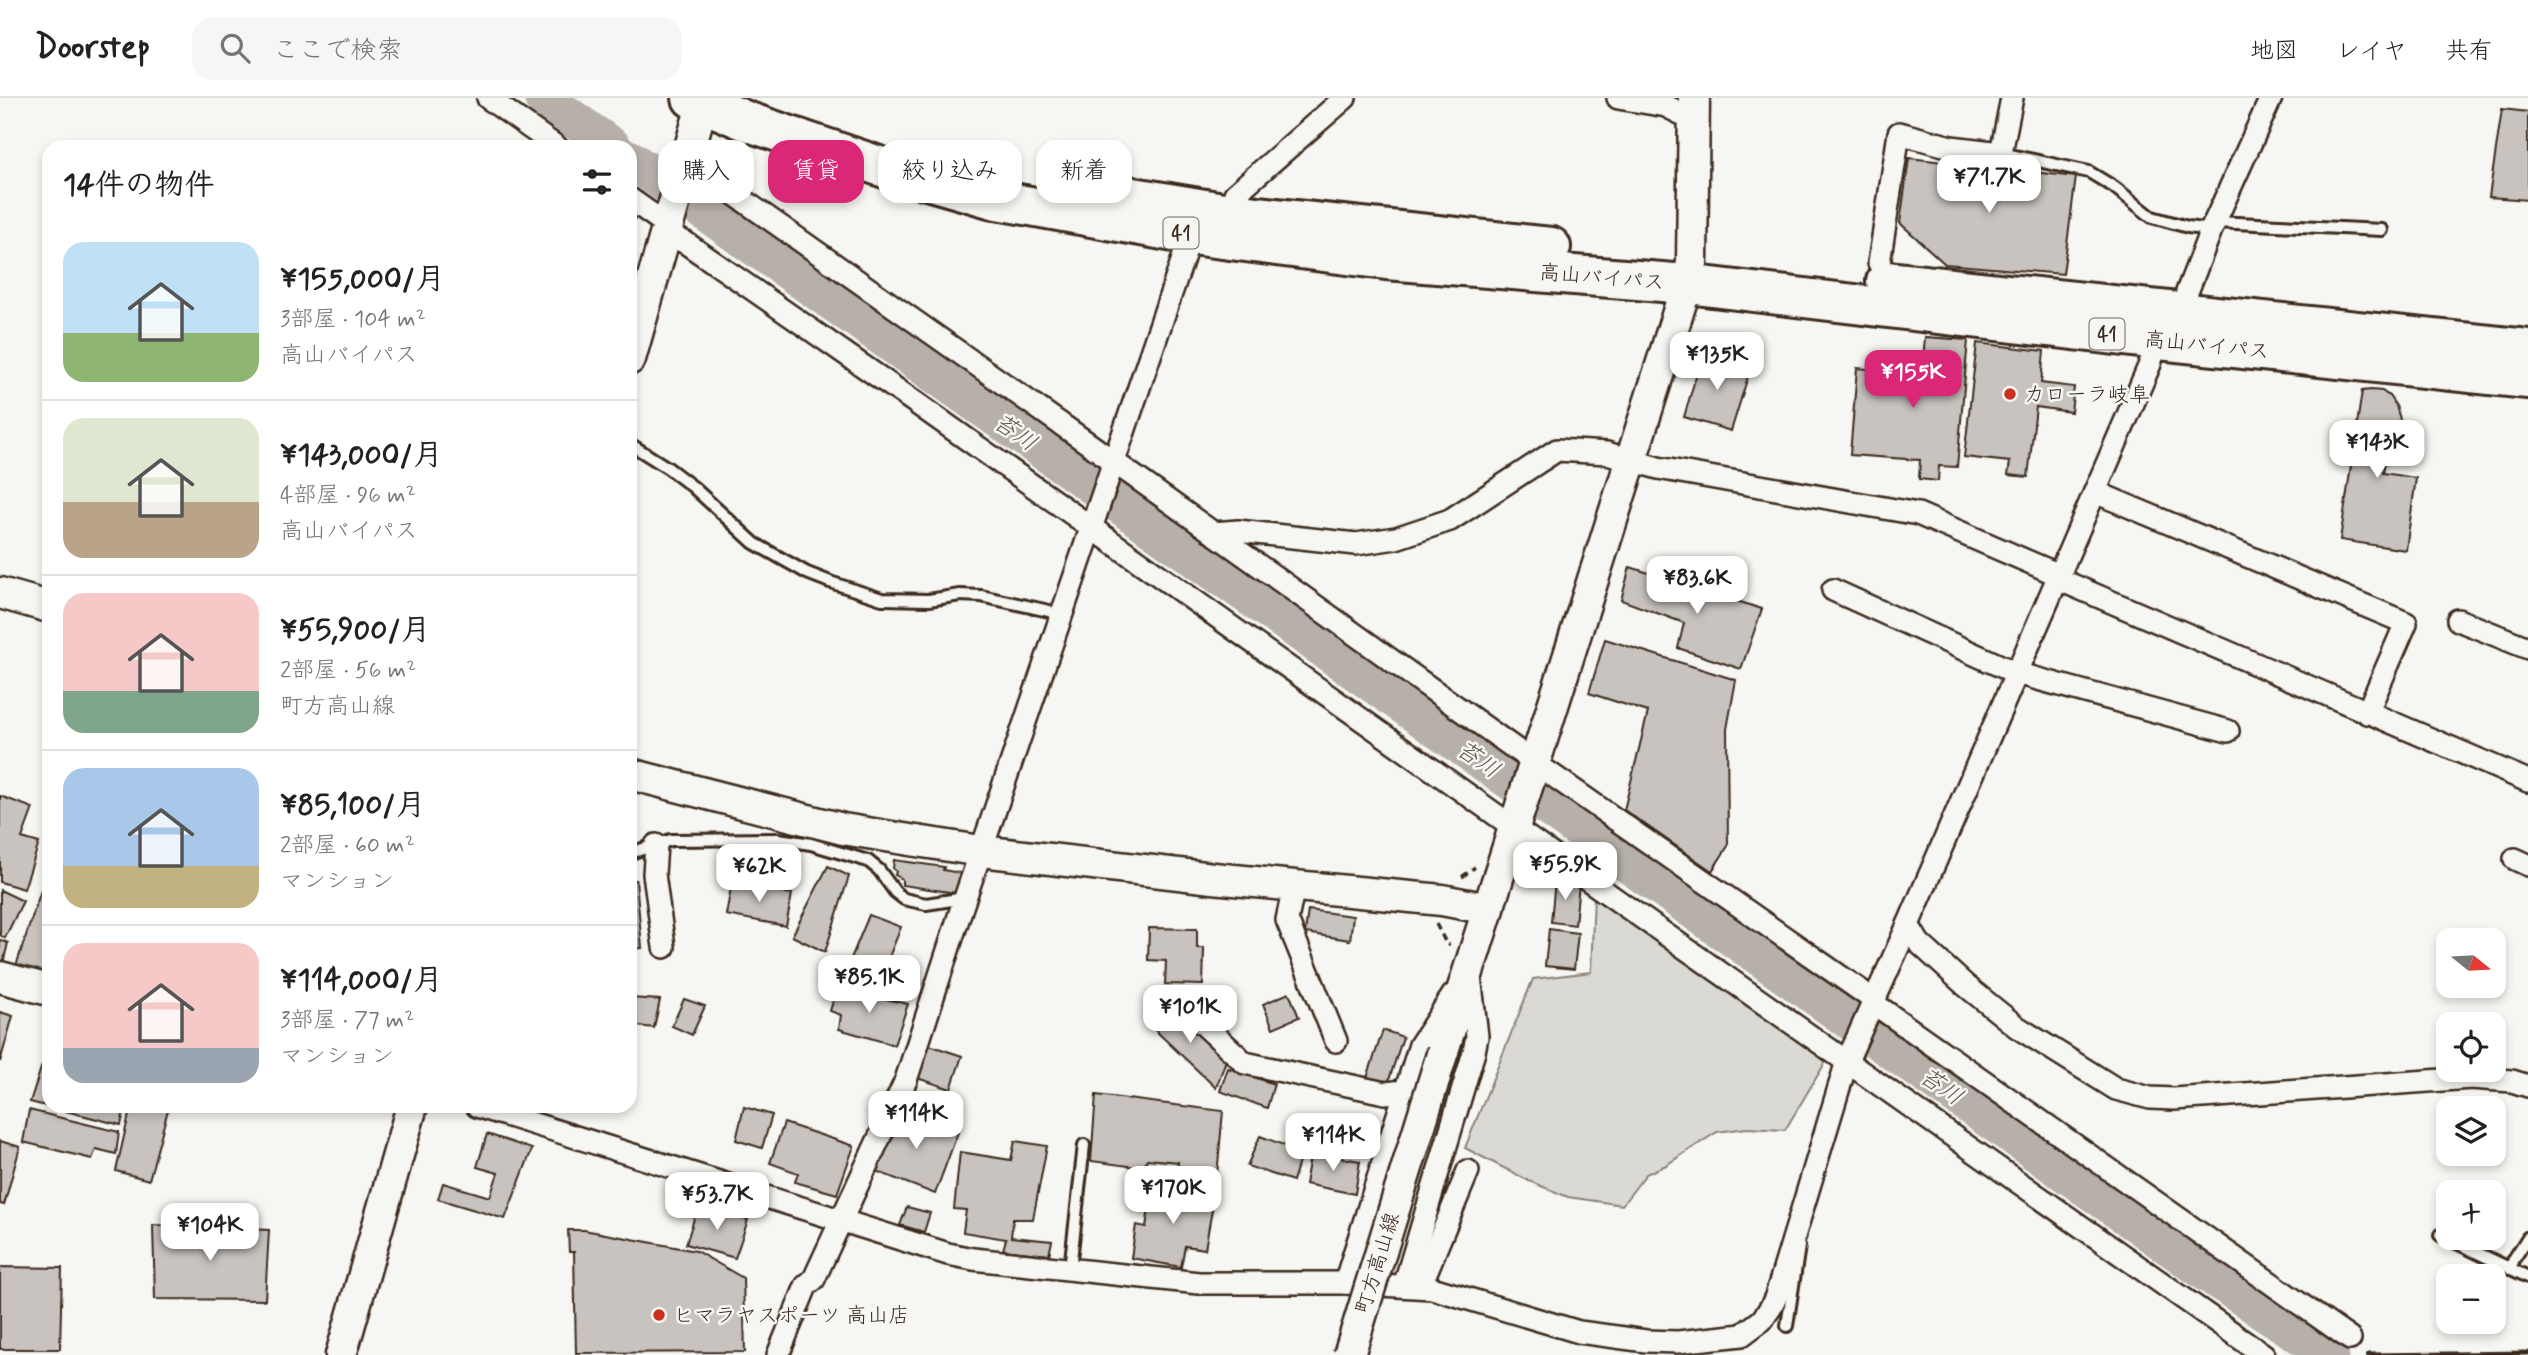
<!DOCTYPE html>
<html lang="ja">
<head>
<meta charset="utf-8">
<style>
  body { margin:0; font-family:Mynerve,"Klee One",sans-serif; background:#f6f6f6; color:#222; height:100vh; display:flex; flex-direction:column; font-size:26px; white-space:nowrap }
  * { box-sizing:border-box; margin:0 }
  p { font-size:23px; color:#767676 }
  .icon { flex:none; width:38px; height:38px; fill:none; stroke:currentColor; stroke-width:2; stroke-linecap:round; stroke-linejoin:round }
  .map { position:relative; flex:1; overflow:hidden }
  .side { position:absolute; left:42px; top:42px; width:595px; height:973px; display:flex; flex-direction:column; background:#fff; border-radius:21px; box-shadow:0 4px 10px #0003 }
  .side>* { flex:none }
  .banner { position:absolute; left:658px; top:42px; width:665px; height:63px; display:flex; gap:14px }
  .needle { width:46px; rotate:108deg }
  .tools { position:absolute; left:2436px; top:830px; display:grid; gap:14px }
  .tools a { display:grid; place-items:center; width:70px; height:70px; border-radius:14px; background:#fff; box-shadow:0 4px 10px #0003; font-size:35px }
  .price { position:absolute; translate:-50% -60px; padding:0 16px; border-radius:14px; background:#fff; color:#222; font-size:23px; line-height:46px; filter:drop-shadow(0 2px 4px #0008) }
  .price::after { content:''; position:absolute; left:50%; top:42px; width:21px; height:16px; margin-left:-10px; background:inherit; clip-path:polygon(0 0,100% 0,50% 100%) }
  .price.current { background:#db2777; color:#fff }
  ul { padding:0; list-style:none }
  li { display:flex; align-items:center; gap:21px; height:175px; padding:0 21px }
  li+li { border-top:2px solid #e0e0e0 }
  li span { display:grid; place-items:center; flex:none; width:196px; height:140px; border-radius:21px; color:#555 }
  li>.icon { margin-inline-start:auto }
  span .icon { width:84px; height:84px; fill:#fffc; stroke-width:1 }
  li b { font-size:30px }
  h2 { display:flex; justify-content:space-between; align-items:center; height:84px; padding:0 21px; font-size:30px }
  .pill { padding:0 24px; border-radius:21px; background:#fff; box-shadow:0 4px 10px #0003; font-size:24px; line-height:63px }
  .pill.current { background:#db2777; color:#fff }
  header { display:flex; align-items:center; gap:42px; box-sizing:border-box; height:98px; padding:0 35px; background:#fff; border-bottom:2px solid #e0e0e0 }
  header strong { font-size:33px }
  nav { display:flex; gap:38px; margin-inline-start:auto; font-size:24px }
  .search { width:490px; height:63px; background:#f6f6f6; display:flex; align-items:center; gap:18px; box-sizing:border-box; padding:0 24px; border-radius:21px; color:#767676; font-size:26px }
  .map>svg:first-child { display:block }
</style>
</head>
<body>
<header>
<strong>Doorstep</strong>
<div class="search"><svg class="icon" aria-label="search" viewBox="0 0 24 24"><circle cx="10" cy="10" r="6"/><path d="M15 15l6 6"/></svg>ここで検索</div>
<nav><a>地図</a><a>レイヤ</a><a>共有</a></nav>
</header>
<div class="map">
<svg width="2528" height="1257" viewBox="0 0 2528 1257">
  <rect width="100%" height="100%" fill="#f6f6f2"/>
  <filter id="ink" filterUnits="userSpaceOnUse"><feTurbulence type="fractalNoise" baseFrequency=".0143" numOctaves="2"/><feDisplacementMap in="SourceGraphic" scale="14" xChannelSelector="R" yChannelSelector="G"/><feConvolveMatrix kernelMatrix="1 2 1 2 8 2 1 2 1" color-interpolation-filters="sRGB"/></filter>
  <g filter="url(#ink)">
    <polygon fill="#dad9d3" stroke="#8a8278" stroke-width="2" points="1594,796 1828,960 1785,1032 1747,1030 1717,1034 1666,1067 1646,1076 1622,1107 1568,1099 1529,1083 1465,1050 1533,881 1591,874"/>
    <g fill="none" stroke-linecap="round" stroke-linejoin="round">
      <g stroke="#b6b0a9" stroke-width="38">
        <polyline points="543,0 613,49"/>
        <polyline points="630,61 2208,1176 2330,1257"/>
      </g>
    </g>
    <g fill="#c8c3be" stroke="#3b2a1e" stroke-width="2">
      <polygon points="2502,11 2528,14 2528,102 2489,99"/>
      <polygon points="1909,60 2076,79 2063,176 1945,166 1900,125"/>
      <polygon points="1925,239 1968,242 1957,369 1939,368 1938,383 1919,381 1920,362 1850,357 1857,270 1922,275"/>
      <polygon points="1977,245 2044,253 2041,285 2074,289 2071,314 2036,309 2028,379 2008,377 2010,364 1964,359"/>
      <polygon points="1703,254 1751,269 1731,333 1684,319"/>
      <polygon points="2371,292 2382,293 2389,298 2396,308 2400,321 2394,342 2387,351 2383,375 2416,380 2406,452 2340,442 2362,293"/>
      <polygon points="1630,469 1762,511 1741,571 1678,550 1684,525 1621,502"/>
      <polygon points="1605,541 1736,582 1727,631 1728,748 1712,773 1624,712 1648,614 1589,595"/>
      <polygon points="0,698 33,710 22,740 39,745 24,791 0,784"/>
      <polygon points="894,762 944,769 943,772 960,775 956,795 902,787 902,781 895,777 896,773 893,771"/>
      <polygon points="49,768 49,883 14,874"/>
      <polygon points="828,768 849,778 825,854 792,838"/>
      <polygon points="636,782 642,850 630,851 630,783"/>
      <polygon points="1555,782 1579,785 1575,827 1551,824"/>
      <polygon points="732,784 792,796 786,828 726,817"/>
      <polygon points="0,792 23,803 5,840 0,837"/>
      <polygon points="1308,812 1353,818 1350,842 1305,835"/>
      <polygon points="869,817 901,829 877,889 845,875"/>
      <polygon points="1149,830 1197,831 1197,850 1204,850 1203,887 1165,886 1166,863 1148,862"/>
      <polygon points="1549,831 1578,835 1574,871 1545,868"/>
      <polygon points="0,842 8,845 1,874 0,874"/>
      <polygon points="837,890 908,906 894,947 839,931 841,917 830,913"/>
      <polygon points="1289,895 1299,919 1273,930 1263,906"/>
      <polygon points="630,900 660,902 654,930 630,927"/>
      <polygon points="684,901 705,908 692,937 672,928"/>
      <polygon points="1168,908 1226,962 1216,990 1155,932 1153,923"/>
      <polygon points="0,914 13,918 0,964"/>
      <polygon points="1383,932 1403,939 1388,985 1366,983"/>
      <polygon points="920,944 962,958 951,991 911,978"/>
      <polygon points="42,967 49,969 49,1008 125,1008 121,1027 30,1004"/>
      <polygon points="1228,970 1274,986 1267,1010 1220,993"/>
      <polygon points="1096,997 1223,1013 1216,1088 1176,1083 1178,1064 1147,1061 1143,1070 1091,1063"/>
      <polygon points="131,1008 169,1008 149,1082 116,1073"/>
      <polygon points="744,1009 772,1017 762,1050 736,1042"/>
      <polygon points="900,1010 958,1034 935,1096 873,1072"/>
      <polygon points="29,1012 119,1034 116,1056 96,1051 92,1061 23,1044"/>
      <polygon points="784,1025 854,1048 837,1096 795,1084 798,1075 770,1065"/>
      <polygon points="487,1036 532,1051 505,1121 438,1101 443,1085 490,1099 498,1075 477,1069"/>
      <polygon points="1260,1038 1302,1054 1293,1083 1247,1068"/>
      <polygon points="0,1043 20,1049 4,1107 0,1106"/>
      <polygon points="1015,1043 1047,1048 1033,1121 1013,1121 1011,1139 1052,1143 1049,1157 1003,1152 1006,1141 963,1134 966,1112 954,1111 960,1054 1011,1062"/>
      <polygon points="1311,1054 1360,1063 1355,1096 1305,1086"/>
      <polygon points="1153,1087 1213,1096 1211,1105 1213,1106 1205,1151 1185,1148 1181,1169 1131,1160 1136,1127 1146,1129"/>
      <polygon points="698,1108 748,1122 735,1160 686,1146"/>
      <polygon points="907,1109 930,1115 924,1134 900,1127"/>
      <polygon points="153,1127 269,1132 265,1202 155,1201"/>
      <polygon points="568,1132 584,1132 696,1153 743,1180 745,1254 576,1255 574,1154 569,1154"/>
      <polygon points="0,1169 62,1170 60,1251 0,1251"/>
    </g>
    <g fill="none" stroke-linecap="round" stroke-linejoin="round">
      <g stroke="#3b2a1e" stroke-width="16">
        <g id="lane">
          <polyline points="2001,55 2089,74 2114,89 2152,119 2188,129 2211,132"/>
          <polyline points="2215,124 2382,132"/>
          <polyline points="630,346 668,370 693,389 754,445 807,475 830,484 882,501 929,502 960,497 981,498 1049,513 1063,519"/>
          <polyline points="630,755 671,742 778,741 811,746 868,763 879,772 895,794 904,801 926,806 965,800"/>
          <polyline points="2440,1137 2528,1179"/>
          <polyline points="1070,1171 1084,1047"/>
          <polyline points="2510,1171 2514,1161 2528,1139"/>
          <polyline points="1787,1228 1799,1148"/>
        </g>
      </g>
      <g stroke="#3b2a1e" stroke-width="26">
        <g id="street">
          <polyline points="488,0 557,49"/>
          <polyline points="1618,0 1666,8 1694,22"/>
          <polyline points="686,62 1089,346 1535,665 1874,902"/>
          <polyline points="630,101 667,127"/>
          <polyline points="1229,115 1235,96 1345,0"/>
          <polyline points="666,135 686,145 909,300 1530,741 2264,1257"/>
          <polyline points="1879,165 1899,35 1951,49 2001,55 2012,0"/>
          <polyline points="2184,216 2187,194 2211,132 2271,0"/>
          <polyline points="2095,394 2406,525 2367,615"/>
          <polyline points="1213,435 1238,433 1356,446 1396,440 1450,422 1557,352 1607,355 1658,370 1918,416 2059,477"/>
          <polyline points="2058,481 2528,683"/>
          <polyline points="1833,492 2016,575 2228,633"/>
          <polyline points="2458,522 2528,550"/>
          <polyline points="656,747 654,776 664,849"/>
          <polyline points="2515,761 2528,767"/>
          <polyline points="1294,788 1287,822 1336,943"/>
          <polyline points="1908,827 1919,845 1965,887 2017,929 2116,991 2150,1000 2174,1001 2471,980 2512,983 2528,988"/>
          <polyline points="1873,905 2350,1241"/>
          <polyline points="1185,909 1245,965 1385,995 1405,993"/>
          <polyline points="477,1008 948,1156 973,1161 1199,1185 1345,1185 1432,1190 1579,1234 1646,1243 1678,1244 1742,1237 1762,1222 1771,1209 1776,1198 1847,963 1908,827 2150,266 2157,242"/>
          <polyline points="1345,1185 1420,947 1453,897"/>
          <polyline points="1404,1188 1474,954 1477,938 1470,878"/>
          <polyline points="1420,1189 1468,1073"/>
          <polyline points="778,1257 806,1188 814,1181 906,982 962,809 1191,137"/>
        </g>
      </g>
      <g stroke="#3b2a1e" stroke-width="35">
        <g id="secondary">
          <polyline points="630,261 704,0"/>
          <polyline points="0,495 49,509"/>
          <polyline points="630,676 843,731 910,742 981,753 1213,780 1442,802 1489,811"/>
          <polyline points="0,879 49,892"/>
          <polyline points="1443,953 1687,186 1692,165 1694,0"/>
          <polyline points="341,1257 412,1008"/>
        </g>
      </g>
      <g stroke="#3b2a1e" stroke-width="44">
        <g id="highway">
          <polyline points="692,0 746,23 882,69 997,102 1191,137 1386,162 1687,186 2157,242 2528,281"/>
          <polyline points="1097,93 1229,115 1551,149"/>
          <polyline points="1886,183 2528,251"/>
        </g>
      </g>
      <g stroke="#3b2a1e" stroke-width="3.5" stroke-dasharray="7 5" stroke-linecap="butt">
        <polyline points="1462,779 1475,769"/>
        <polyline points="1436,826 1447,847 1450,847"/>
      </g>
      <use href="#lane" stroke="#f6f6f2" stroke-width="10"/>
      <use href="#street" stroke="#f6f6f2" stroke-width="21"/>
      <use href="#secondary" stroke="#f6f6f2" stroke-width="30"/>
      <use href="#highway" stroke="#f6f6f2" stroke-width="38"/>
      <polyline stroke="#3b2a1e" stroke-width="5" points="2368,1257 2528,1255"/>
      <g stroke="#3b2a1e" stroke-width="35" stroke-linecap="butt">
        <polyline id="secondary-bridge" points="1349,1257 1443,953"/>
      </g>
      <use href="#secondary-bridge" stroke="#f6f6f2" stroke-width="30"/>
    </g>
  </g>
  <g fill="#c8321e" stroke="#f6f6f2" stroke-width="2.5">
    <circle cx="2010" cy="296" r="7"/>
    <circle cx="659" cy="1217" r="7"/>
  </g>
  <g text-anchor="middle" stroke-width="5" stroke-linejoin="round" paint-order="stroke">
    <g fill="#f6f6f2" stroke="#73675e" stroke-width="2">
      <rect x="1163.5" y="119.5" width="35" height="31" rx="5"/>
      <rect x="2089.5" y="220.5" width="35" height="31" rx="5"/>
    </g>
    <g font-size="19" font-weight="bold" fill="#3b2a1e">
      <text x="1181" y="142">41</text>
      <text x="2107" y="243">41</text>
    </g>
    <g font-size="21" fill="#3b2a1e" stroke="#f6f6f2">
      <text transform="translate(1602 179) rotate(5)" y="7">高山バイパス</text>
      <text transform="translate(2207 247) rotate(6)" y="7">高山バイパス</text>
      <text transform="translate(1377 1165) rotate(-73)" y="7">町方高山線</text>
    </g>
    <g font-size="21" fill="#3b2a1e" stroke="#f6f6f2" text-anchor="start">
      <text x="2024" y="303">カローラ岐阜</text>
      <text x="673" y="1224">ヒマラヤスポーツ 高山店</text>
    </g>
    <g font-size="23" font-style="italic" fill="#605248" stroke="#f6f6f2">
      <text transform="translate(1016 334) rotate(35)" y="8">苔川</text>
      <text transform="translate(1479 661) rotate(35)" y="8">苔川</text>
      <text transform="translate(1942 988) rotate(35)" y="8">苔川</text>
    </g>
  </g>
</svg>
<div class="tools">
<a><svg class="needle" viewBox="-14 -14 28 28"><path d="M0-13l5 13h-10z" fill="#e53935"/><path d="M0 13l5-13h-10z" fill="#767676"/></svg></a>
<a><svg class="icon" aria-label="locate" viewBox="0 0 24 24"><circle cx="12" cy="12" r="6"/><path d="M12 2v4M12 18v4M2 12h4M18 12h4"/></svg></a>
<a><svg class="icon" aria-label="layers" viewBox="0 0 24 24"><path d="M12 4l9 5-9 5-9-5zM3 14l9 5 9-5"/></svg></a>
<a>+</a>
<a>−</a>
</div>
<b class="price" style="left:1989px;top:117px">¥71.7K</b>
<b class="price" style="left:1717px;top:294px">¥135K</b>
<b class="price current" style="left:1913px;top:312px">¥155K</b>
<b class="price" style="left:2377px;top:382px">¥143K</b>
<b class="price" style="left:1697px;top:518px">¥83.6K</b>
<b class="price" style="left:1565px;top:804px">¥55.9K</b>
<b class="price" style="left:759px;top:806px">¥62K</b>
<b class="price" style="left:869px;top:917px">¥85.1K</b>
<b class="price" style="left:1190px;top:947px">¥101K</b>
<b class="price" style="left:916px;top:1053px">¥114K</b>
<b class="price" style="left:1333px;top:1075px">¥114K</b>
<b class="price" style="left:1173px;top:1128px">¥170K</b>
<b class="price" style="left:717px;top:1134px">¥53.7K</b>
<b class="price" style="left:210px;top:1165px">¥104K</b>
<div class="banner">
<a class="pill">購入</a>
<a class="pill current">賃貸</a>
<a class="pill">絞り込み</a>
<a class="pill">新着</a>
</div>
<section class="side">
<h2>14件の物件<svg class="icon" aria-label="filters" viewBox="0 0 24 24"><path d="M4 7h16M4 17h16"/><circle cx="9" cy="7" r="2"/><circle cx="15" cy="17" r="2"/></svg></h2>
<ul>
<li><span style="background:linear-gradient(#bfe0f5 65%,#8fb573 0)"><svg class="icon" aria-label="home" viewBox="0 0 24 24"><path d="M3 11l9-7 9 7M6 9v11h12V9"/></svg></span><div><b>¥155,000/月</b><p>3部屋 · 104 m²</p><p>高山バイパス</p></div></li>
<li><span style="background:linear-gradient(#dfe7d0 60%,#b9a48a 0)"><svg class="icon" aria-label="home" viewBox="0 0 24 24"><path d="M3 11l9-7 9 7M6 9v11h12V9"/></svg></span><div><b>¥143,000/月</b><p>4部屋 · 96 m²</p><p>高山バイパス</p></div></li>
<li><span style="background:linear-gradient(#f6c9c9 70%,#7fa58c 0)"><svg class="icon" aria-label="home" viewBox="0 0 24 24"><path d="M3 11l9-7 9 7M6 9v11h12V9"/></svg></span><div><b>¥55,900/月</b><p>2部屋 · 56 m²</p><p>町方高山線</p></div></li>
<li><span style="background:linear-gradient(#a9c7e8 70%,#c2b280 0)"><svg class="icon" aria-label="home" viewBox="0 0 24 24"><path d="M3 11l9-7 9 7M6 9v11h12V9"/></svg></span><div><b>¥85,100/月</b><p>2部屋 · 60 m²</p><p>マンション</p></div></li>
<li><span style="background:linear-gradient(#f6c9c9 75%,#9aa5b1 0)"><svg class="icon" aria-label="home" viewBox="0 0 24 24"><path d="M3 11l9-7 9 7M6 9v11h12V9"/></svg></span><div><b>¥114,000/月</b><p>3部屋 · 77 m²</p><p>マンション</p></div></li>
</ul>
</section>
</div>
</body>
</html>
